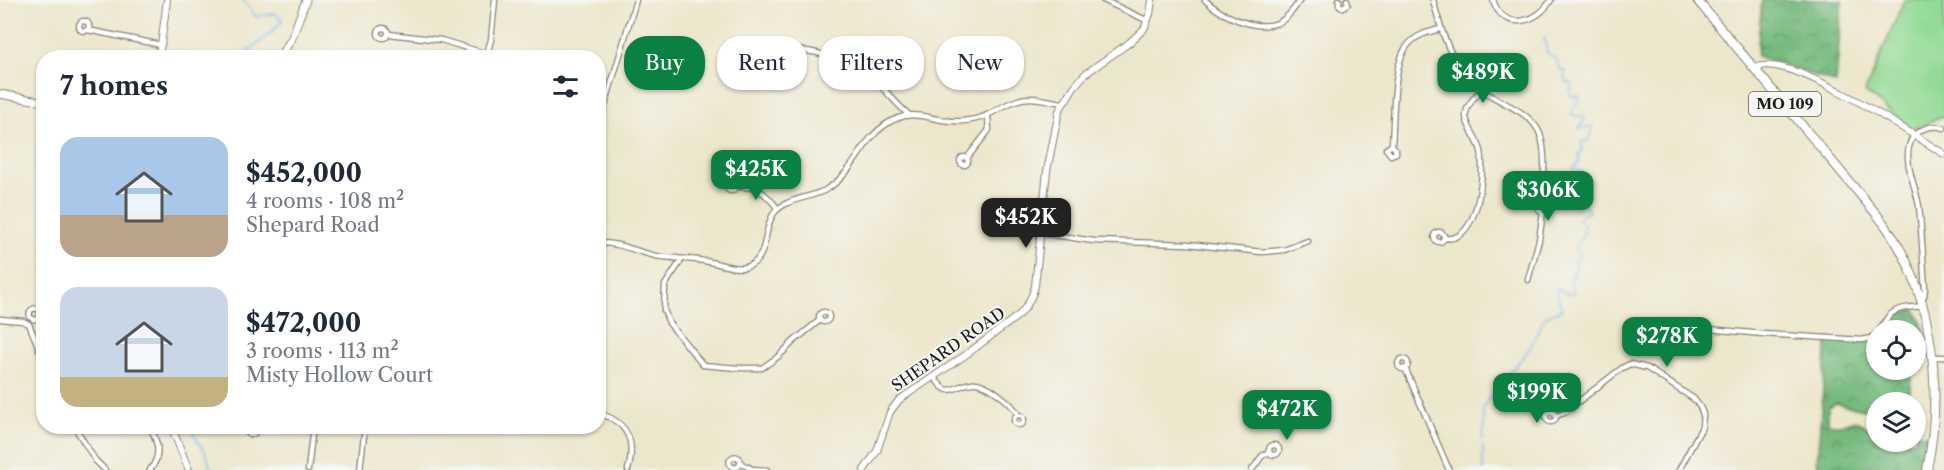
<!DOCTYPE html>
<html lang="en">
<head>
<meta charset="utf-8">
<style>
  body { margin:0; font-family:"Libre Caslon Text",serif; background:#f6f6f7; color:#1f2937; height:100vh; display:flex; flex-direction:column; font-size:22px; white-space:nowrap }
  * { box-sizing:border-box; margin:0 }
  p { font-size:20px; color:#747a83 }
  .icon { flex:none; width:33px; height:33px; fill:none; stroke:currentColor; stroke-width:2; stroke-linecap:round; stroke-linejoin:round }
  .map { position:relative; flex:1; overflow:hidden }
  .panel { position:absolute; left:36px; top:50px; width:570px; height:384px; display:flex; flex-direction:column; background:#fff; border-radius:24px; box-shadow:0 2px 4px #0004 }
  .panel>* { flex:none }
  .hud { position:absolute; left:624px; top:36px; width:570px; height:54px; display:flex; gap:12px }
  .tools { position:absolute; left:1866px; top:320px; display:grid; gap:12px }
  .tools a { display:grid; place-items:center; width:60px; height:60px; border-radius:50%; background:#fff; box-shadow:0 2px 4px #0004; font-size:30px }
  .price { position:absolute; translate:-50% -51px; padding:0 14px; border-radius:12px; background:#0b8043; color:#fff; font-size:20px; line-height:39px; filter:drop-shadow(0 2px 3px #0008) }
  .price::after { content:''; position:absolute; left:50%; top:36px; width:18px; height:14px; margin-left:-9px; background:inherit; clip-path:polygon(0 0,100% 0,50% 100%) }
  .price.current { background:#222; color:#fff }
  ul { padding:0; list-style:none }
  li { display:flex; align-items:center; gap:18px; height:150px; padding:0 24px }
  li span { display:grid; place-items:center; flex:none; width:168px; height:120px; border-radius:18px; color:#555 }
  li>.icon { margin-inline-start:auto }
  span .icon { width:72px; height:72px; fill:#fffc; stroke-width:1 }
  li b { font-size:26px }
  h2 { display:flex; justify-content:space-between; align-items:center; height:72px; padding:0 24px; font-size:26px }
  .tag { padding:0 21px; border-radius:24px; background:#fff; box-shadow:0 2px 4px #0004; font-size:21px; line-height:54px }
  .tag.current { background:#0b8043; color:#fff }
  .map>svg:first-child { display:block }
</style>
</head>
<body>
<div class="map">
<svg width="1944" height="470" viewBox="0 0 1944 470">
  <defs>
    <pattern id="forest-crowns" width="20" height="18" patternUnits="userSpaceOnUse" patternTransform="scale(1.5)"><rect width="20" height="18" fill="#76ba7e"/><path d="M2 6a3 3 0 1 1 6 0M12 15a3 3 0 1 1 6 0" fill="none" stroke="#609666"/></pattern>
  </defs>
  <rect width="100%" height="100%" fill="#f6f6f2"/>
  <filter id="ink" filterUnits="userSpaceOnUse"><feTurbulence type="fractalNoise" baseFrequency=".0167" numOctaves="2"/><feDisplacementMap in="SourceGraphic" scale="12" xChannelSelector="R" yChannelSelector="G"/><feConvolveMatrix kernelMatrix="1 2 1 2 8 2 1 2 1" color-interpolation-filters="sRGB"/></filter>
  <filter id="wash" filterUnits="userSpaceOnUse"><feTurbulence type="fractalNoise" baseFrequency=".008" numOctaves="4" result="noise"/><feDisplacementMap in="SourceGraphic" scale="24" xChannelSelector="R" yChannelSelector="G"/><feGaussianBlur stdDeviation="1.35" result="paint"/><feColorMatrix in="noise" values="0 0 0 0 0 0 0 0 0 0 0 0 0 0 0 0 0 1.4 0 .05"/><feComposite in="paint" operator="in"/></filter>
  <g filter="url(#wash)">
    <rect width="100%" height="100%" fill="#ece6ca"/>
    <polygon fill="#93da95" stroke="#587b58" stroke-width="1.5" points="1904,0 1944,0 1944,116 1912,129 1865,92"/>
    <g fill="url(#forest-crowns)" stroke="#496b4d" stroke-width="1.5">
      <polygon points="1762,0 1842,0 1836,83 1757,56"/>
      <path d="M 1916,310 C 1922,321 1929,341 1927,353 C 1926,360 1921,364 1916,368 L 1916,330 L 1885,330 C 1892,314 1900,312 1916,310 Z"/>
      <path d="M 1827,340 L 1871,342 L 1876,340 L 1876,369 L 1915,369 L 1911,377 L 1909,402 L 1876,402 L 1876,413 L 1836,403 L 1828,407 L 1828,422 C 1837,429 1845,423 1855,420 L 1868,428 L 1876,429 L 1876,441 L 1916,441 L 1916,434 L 1928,435 L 1918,470 L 1820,469 L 1817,462 Z"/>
    </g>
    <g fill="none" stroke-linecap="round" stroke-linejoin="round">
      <g stroke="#70b4e6" stroke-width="1.5">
        <path d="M 243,0 L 256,17 L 275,13 L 282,20 C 272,36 255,42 244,57"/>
        <polyline points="192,426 195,437 206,453 211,470"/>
        <polyline points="1482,440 1484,429 1483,411 1486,402 1530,348 1543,320 1548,315 1562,310 1556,290 1558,289 1568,294 1575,293 1570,283 1576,267 1573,261 1580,256 1579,252 1576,251 1576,248 1583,235 1584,225 1579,220 1581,215 1589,212 1576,190 1586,183 1585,173 1573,169 1580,160 1578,156 1582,150 1582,142 1590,140 1593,127 1578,129 1584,121 1584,117 1571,115 1574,106 1579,104 1579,96 1571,96 1570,90 1572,89 1573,85 1566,81 1564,77 1566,71 1561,71 1557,61 1547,52 1544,38"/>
        <polyline points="1483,447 1483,470"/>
      </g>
    </g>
  </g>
  <g filter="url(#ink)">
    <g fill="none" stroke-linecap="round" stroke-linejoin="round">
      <g stroke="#848173" stroke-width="7">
        <g id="minor">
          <polyline points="1103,0 1148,21"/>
          <path d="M 1205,0 C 1220,15 1256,32 1278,23 C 1288,18 1294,9 1300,0"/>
          <polyline points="1339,0 1339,5 1343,7 1348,4 1347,0"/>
          <path d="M 1433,0 C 1442,34 1452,69 1482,90 C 1501,104 1531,111 1540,134 C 1547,152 1543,183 1543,202"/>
          <path d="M 1493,0 C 1503,32 1537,24 1551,0"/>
          <circle cx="84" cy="26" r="5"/>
          <circle cx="383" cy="33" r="5"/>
          <polyline points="88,30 161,45"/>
          <polyline points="389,34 441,40 487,54"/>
          <circle cx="771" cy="50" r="4"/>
          <path d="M 775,50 C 806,47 843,57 868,75 C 883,86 894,102 908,114"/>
          <polyline points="486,56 491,40 495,0"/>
          <polyline points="598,129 636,0"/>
          <path d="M 1392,145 L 1386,149 L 1391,155 L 1396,153 L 1396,150 L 1392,145 C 1394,120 1392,63 1408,45 C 1416,35 1428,32 1440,29"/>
          <circle cx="964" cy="161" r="4"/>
          <polyline points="967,158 989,130 988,117"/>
          <circle cx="731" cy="187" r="4"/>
          <path d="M 736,187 C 757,185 766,193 778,209"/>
          <circle cx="1543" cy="207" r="4.5"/>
          <circle cx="1439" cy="237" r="5"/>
          <polyline points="1040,233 1094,241 1188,244 1262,252 1284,250 1308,241"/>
          <path d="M 1444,238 C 1478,244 1485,174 1481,151 C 1478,139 1468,129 1466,117 C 1465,106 1475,97 1481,90"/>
          <path d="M 598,243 C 618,242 637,252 656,256 C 674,259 693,258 710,262 C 722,264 735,270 746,267 C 770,260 762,229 774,213 C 787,197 811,199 827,189 C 856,171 861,141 885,125 C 916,104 932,124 963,121 C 991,119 996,107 1018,100 C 1032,95 1048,101 1063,103"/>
          <polyline points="682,259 665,285 664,310 669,323 703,365 737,368 762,368 779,356 794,341 820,320"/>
          <polyline points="1528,280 1539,240 1543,212"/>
          <path d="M 1924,296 L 1925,289 C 1923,262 1922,234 1919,206 C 1916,187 1903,162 1910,143 C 1914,129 1932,124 1944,128"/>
          <circle cx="35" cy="314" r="5.5"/>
          <circle cx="824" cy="317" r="5"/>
          <polyline points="0,319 23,321 29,324 44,361"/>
          <polyline points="1643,323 1763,334 1862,340 1871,338 1876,334"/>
          <path d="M 1880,330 C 1891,307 1900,308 1924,306"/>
          <polyline points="1935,357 1944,357"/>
          <circle cx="1403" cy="364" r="5"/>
          <polyline points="1405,368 1449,470"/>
          <path d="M 934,377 C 950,401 953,385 972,383 C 985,381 1013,403 1018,415"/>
          <circle cx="1551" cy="417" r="5"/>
          <path d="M 598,413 C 628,422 636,441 628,470"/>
          <circle cx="1019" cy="420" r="5"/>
          <polyline points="1556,416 1564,413 1622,368 1630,364 1647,368 1694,399 1700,407 1703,414 1702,427 1679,470"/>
          <polyline points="74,426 95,460 105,470"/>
          <polyline points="248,426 246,431 250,435 255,433 255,429 270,426"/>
          <circle cx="1274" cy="450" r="5"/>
          <circle cx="735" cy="462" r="5.5"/>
          <polyline points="740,463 752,469 767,470"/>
          <path d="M 150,470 C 162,455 158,443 150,426"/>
          <polyline points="308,470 313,426"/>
          <polyline points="360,470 365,426"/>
          <polyline points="1252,470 1262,456 1269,452"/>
        </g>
      </g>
      <g stroke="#848173" stroke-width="8">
        <g id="tertiary">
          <polyline points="157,57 161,45 167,0"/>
          <path d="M 1754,69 C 1783,47 1915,136 1944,154"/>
          <polyline points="171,426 189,470"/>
          <path d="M 864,470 L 877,451 L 890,412 L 899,400 L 967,354 L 1019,315 C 1028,306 1032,298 1035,286 L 1047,171 L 1059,111 L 1074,87 L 1085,74 L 1129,43 L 1144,29 L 1150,14 L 1152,0"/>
        </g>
      </g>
      <g stroke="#848173" stroke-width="9">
        <g id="secondary">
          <polyline points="279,57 291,40 306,0"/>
          <polyline points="0,94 44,102"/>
        </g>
      </g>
      <g stroke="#848173" stroke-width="10">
        <path id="primary" d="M 1697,0 L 1878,216 C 1933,284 1944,386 1927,470"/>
      </g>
      <use href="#minor" stroke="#fff" stroke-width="4.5"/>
      <use href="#tertiary" stroke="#fff" stroke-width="6"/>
      <use href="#secondary" stroke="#fff" stroke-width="7"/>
      <use href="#primary" stroke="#fff" stroke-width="8"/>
    </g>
  </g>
  <g text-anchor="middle" stroke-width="4.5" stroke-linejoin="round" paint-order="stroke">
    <rect fill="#f6f6f2" stroke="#5d5d5c" stroke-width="1.5" x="1749" y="92" width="72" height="24" rx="4.5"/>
    <g font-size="15" font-weight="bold" fill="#1c1c1c">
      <text x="1785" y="109">MO 109</text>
    </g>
    <g font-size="16" fill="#1c1c1c" stroke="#f6f6f2">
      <text transform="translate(948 349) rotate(-35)" y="6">SHEPARD ROAD</text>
    </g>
  </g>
</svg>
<div class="tools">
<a><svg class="icon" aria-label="locate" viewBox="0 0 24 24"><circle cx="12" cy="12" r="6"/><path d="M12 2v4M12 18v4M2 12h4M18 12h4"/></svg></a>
<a><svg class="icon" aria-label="layers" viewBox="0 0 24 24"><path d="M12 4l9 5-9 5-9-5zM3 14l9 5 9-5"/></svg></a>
</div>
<b class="price" style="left:1483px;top:104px">$489K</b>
<b class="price" style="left:756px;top:201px">$425K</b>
<b class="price" style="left:1548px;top:222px">$306K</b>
<b class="price current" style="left:1026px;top:249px">$452K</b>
<b class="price" style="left:1667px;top:368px">$278K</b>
<b class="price" style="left:1537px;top:424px">$199K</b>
<b class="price" style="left:1287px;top:441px">$472K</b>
<div class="hud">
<a class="tag current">Buy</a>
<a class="tag">Rent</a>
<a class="tag">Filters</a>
<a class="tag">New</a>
</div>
<section class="panel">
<h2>7 homes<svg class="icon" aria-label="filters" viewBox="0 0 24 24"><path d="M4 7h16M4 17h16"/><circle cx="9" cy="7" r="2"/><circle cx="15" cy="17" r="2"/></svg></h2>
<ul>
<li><span style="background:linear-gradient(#a9c7e8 65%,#b9a48a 0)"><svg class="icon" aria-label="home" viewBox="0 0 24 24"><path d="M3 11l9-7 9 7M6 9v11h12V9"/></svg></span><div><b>$452,000</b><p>4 rooms · 108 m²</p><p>Shepard Road</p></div></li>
<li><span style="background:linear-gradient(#c9d6e8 75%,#c2b280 0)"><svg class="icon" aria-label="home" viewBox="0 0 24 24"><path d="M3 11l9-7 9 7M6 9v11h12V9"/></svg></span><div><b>$472,000</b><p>3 rooms · 113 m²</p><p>Misty Hollow Court</p></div></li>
</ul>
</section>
</div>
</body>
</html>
